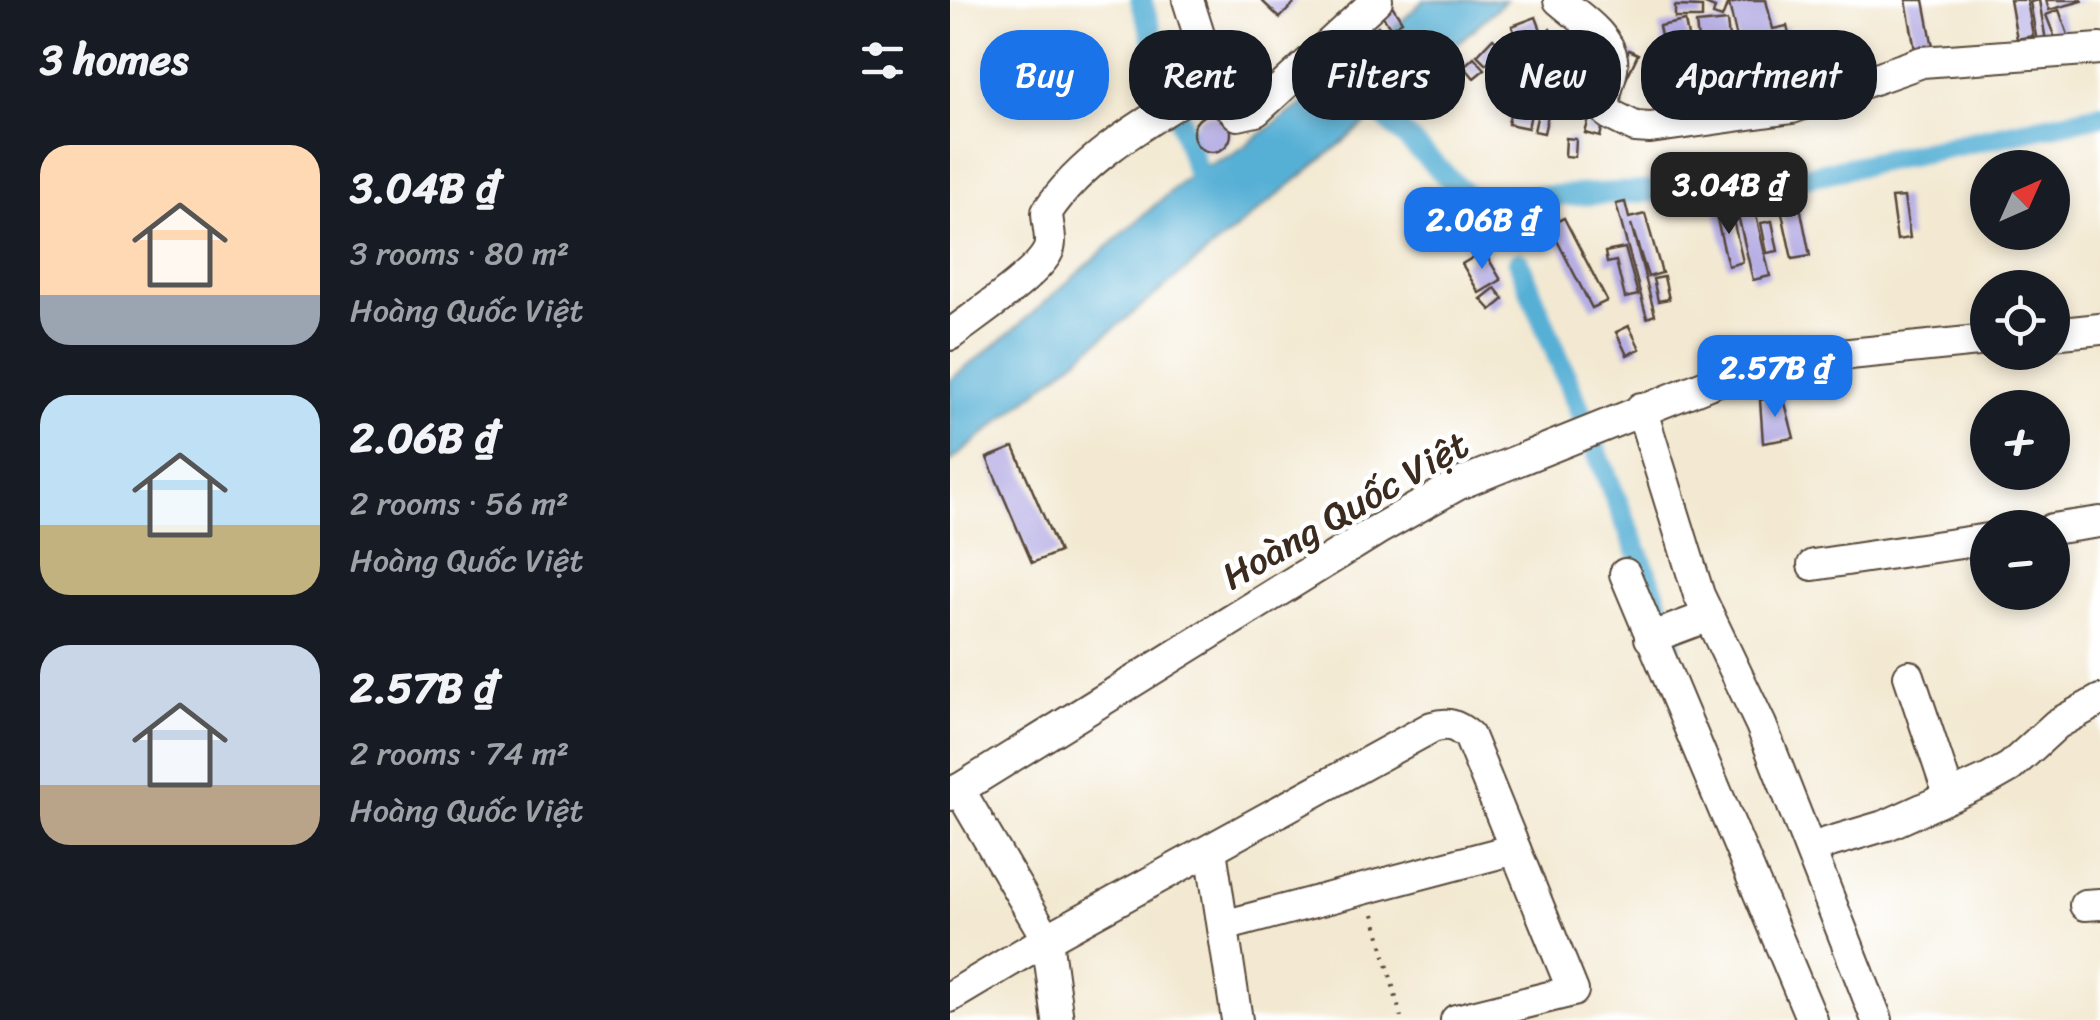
<!DOCTYPE html>
<html lang="en">
<head>
<meta charset="utf-8">
<style>
  body { margin:0; font-family:Sriracha,sans-serif; background:#20242c; color:#f1f3f6; height:100vh; display:flex; flex-direction:column; font-size:38px; white-space:nowrap }
  * { box-sizing:border-box; margin:0 }
  p { font-size:32px; color:#9ea1a6 }
  .icon { flex:none; width:55px; height:55px; fill:none; stroke:currentColor; stroke-width:2; stroke-linecap:round; stroke-linejoin:round }
  .map { position:relative; flex:1; overflow:hidden }
  .panel { display:flex; flex-direction:column; background:#171b24; width:950px }
  .panel>* { flex:none }
  .top-card { position:absolute; left:30px; top:30px; width:950px; height:90px; display:flex; gap:20px }
  .needle { width:65px; rotate:45deg }
  .buttons { position:absolute; left:1020px; top:150px; display:grid; gap:20px }
  .buttons a { display:grid; place-items:center; width:100px; height:100px; border-radius:50%; background:#171b24; box-shadow:0 5px 15px #0003; font-size:50px }
  .price { position:absolute; translate:-50% -85px; padding:0 22px; border-radius:20px; background:#1a73e8; color:#fff; font-size:32px; line-height:65px; filter:drop-shadow(0 2px 5px #0008) }
  .price::after { content:''; position:absolute; left:50%; top:60px; width:30px; height:22px; margin-left:-15px; background:inherit; clip-path:polygon(0 0,100% 0,50% 100%) }
  .price.selected { background:#222; color:#fff }
  ul { padding:0; list-style:none }
  li { display:flex; align-items:center; gap:30px; height:250px; padding:0 40px }
  li span { display:grid; place-items:center; flex:none; width:280px; height:200px; border-radius:30px; color:#555 }
  li>.icon { margin-inline-start:auto }
  span .icon { width:120px; height:120px; fill:#fffc; stroke-width:1 }
  li b { font-size:42px }
  h2 { display:flex; justify-content:space-between; align-items:center; height:120px; padding:0 40px; font-size:42px }
  .chip { padding:0 35px; border-radius:40px; background:#171b24; box-shadow:0 5px 15px #0003; font-size:35px; line-height:90px }
  .chip.selected { background:#1a73e8; color:#fff }
  main { display:flex; flex:1; min-height:0 }
  .map>svg:first-child { display:block }
</style>
</head>
<body>
<main>
<section class="panel">
<h2>3 homes<svg class="icon" aria-label="filters" viewBox="0 0 24 24"><path d="M4 7h16M4 17h16"/><circle cx="9" cy="7" r="2"/><circle cx="15" cy="17" r="2"/></svg></h2>
<ul>
<li><span style="background:linear-gradient(#ffd9b3 75%,#9aa5b1 0)"><svg class="icon" aria-label="home" viewBox="0 0 24 24"><path d="M3 11l9-7 9 7M6 9v11h12V9"/></svg></span><div><b>3.04B ₫</b><p>3 rooms · 80 m²</p><p>Hoàng Quốc Việt</p></div></li>
<li><span style="background:linear-gradient(#bfe0f5 65%,#c2b280 0)"><svg class="icon" aria-label="home" viewBox="0 0 24 24"><path d="M3 11l9-7 9 7M6 9v11h12V9"/></svg></span><div><b>2.06B ₫</b><p>2 rooms · 56 m²</p><p>Hoàng Quốc Việt</p></div></li>
<li><span style="background:linear-gradient(#c9d6e8 70%,#b9a48a 0)"><svg class="icon" aria-label="home" viewBox="0 0 24 24"><path d="M3 11l9-7 9 7M6 9v11h12V9"/></svg></span><div><b>2.57B ₫</b><p>2 rooms · 74 m²</p><p>Hoàng Quốc Việt</p></div></li>
</ul>
</section>
<div class="map">
<svg width="1150" height="1020" viewBox="0 0 1150 1020">
  <rect width="100%" height="100%" fill="#fff"/>
  <filter id="ink" filterUnits="userSpaceOnUse"><feTurbulence type="fractalNoise" baseFrequency=".01" numOctaves="2"/><feDisplacementMap in="SourceGraphic" scale="20" xChannelSelector="R" yChannelSelector="G"/><feConvolveMatrix kernelMatrix="1 2 1 2 8 2 1 2 1" color-interpolation-filters="sRGB"/></filter>
  <filter id="wash" filterUnits="userSpaceOnUse"><feTurbulence type="fractalNoise" baseFrequency=".0048" numOctaves="4" result="noise"/><feDisplacementMap in="SourceGraphic" scale="40" xChannelSelector="R" yChannelSelector="G"/><feGaussianBlur stdDeviation="2.25" result="paint"/><feColorMatrix in="noise" values="0 0 0 0 0 0 0 0 0 0 0 0 0 0 0 0 0 1.4 0 .05"/><feComposite in="paint" operator="in"/></filter>
  <g filter="url(#wash)">
    <rect width="100%" height="100%" fill="#f3e9d2"/>
    <polygon fill="#57b0d5" stroke="#496d7a" stroke-width="2.5" points="474,0 556,0 430,112 0,462 0,380 60,333 246,169 282,155 403,67"/>
    <g fill="none" stroke-linecap="round" stroke-linejoin="round">
      <g stroke="#57b0d5" stroke-width="22">
        <polyline points="191,0 246,169"/>
        <polyline points="430,112 521,200 812,186 1150,115"/>
        <polyline points="569,262 702,587 721,644"/>
      </g>
    </g>
    <g id="blocks">
      <g fill="#b5ade4">
        <polygon points="311,0 347,0 330,18"/>
        <polygon points="756,0 779,0 772,18 763,15 765,8 755,4"/>
        <polygon points="797,0 816,0 823,29 837,26 852,93 802,104 779,4"/>
        <polygon points="956,0 974,0 985,58 967,61"/>
        <polygon points="1060,0 1077,0 1083,36 1067,39"/>
        <polygon points="1089,0 1096,41 1087,42 1080,2"/>
        <polygon points="1096,0 1131,0 1132,1 1099,10"/>
        <polygon points="441,4 452,21 441,28 429,11"/>
        <polygon points="725,6 752,7 752,18 725,18"/>
        <polygon points="1109,10 1121,43 1109,48 1096,15"/>
        <polygon points="586,17 591,30 567,39 562,26"/>
        <polygon points="735,21 740,47 736,48 747,106 726,110 709,26"/>
        <polygon points="777,21 787,105 757,109 746,24"/>
        <polygon points="428,26 436,36 426,44 418,34"/>
        <polygon points="600,29 610,50 593,58 583,37"/>
        <polygon points="131,35 136,45 110,57 105,47"/>
        <polygon points="543,38 553,47 536,64 527,55"/>
        <polygon points="570,45 580,68 569,73 558,51"/>
        <circle cx="396" cy="58" r="11"/>
        <polygon points="143,49 153,73 114,89 104,65"/>
        <polygon points="679,50 688,54 669,94 661,89"/>
        <polygon points="524,57 535,69 524,78 514,66"/>
        <polygon points="642,58 650,60 641,98 629,95 632,82 625,80 628,66 639,69"/>
        <polygon points="716,71 718,94 701,96 699,73"/>
        <polygon points="570,78 588,81 578,128 558,124 561,110 550,108 553,94 566,97"/>
        <polygon points="641,112 655,116 650,137 635,133"/>
        <polygon points="588,113 598,115 594,133 584,131"/>
        <circle cx="262" cy="133" r="19"/>
        <polygon points="616,138 626,139 625,157 615,156"/>
        <polygon points="848,196 860,256 842,259 829,199"/>
        <polygon points="954,197 960,238 947,240 941,198"/>
        <polygon points="675,202 679,218 695,214 712,273 698,277 681,224 705,315 697,318 666,204"/>
        <polygon points="780,207 793,262 778,266 765,211"/>
        <polygon points="805,211 820,276 803,280 788,215"/>
        <polygon points="614,218 657,301 642,308 599,225"/>
        <polygon points="822,221 828,251 817,253 811,223"/>
        <polygon points="675,248 688,295 675,298 666,261 657,263 655,252"/>
        <polygon points="534,251 551,280 529,293 512,264"/>
        <polygon points="714,277 719,299 708,301 703,279"/>
        <polygon points="545,288 554,299 541,310 531,299"/>
        <polygon points="679,326 690,349 677,355 666,332"/>
        <polygon points="833,395 844,438 813,443 810,400"/>
        <polygon points="64,447 109,552 82,563 37,458"/>
      </g>
    </g>
  </g>
  <g filter="url(#ink)">
    <use href="#blocks" fill-opacity="0" stroke="#574739" stroke-width="2.5"/>
    <g fill="none" stroke-linecap="round" stroke-linejoin="round">
      <g stroke="#574739" stroke-width="34">
        <g id="minor">
          <polyline points="238,0 268,95 288,115 306,111 427,0"/>
          <path d="M 609,0 C 626,15 659,35 662,59 C 665,78 648,96 659,114 L 685,127 L 700,128 L 842,108 L 972,62 L 1150,49"/>
          <polyline points="1102,334 1150,329"/>
          <path d="M 0,335 C 23,317 87,275 98,251 C 103,241 97,224 97,212 C 136,153 206,117 264,81"/>
          <polyline points="691,408 749,595 811,725 927,1020"/>
          <polyline points="1102,529 1150,522"/>
          <polyline points="863,565 1038,539"/>
          <polyline points="675,574 862,1020"/>
          <polyline points="700,638 759,616"/>
          <polyline points="959,676 999,795"/>
          <polyline points="9,789 97,939 108,1020"/>
          <polyline points="0,795 427,530 509,484 811,363 1038,340"/>
          <polyline points="860,848 937,825 1039,779 1060,767 1107,724 1150,700"/>
          <polyline points="261,850 287,1020"/>
          <polyline points="1135,905 1150,904"/>
          <polyline points="273,926 565,849"/>
          <path d="M 0,997 L 97,939 L 482,727 C 498,722 506,725 519,736 L 623,991 L 506,1020"/>
        </g>
      </g>
      <polyline stroke="#574739" stroke-width="4" stroke-dasharray="2.5 8" stroke-linecap="butt" points="424,914 451,1017"/>
      <use href="#minor" stroke="#fff" stroke-width="30"/>
    </g>
  </g>
  <g text-anchor="middle" stroke-width="9" stroke-linejoin="round" paint-order="stroke">
    <g font-size="38" fill="#3b2a1e" stroke="#fff">
      <text transform="translate(395 510) rotate(-30)" y="13">Hoàng Quốc Việt</text>
    </g>
  </g>
</svg>
<div class="buttons">
<a><svg class="needle" viewBox="-14 -14 28 28"><path d="M0-13l5 13h-10z" fill="#e53935"/><path d="M0 13l5-13h-10z" fill="#9ea1a6"/></svg></a>
<a><svg class="icon" aria-label="locate" viewBox="0 0 24 24"><circle cx="12" cy="12" r="6"/><path d="M12 2v4M12 18v4M2 12h4M18 12h4"/></svg></a>
<a>+</a>
<a>−</a>
</div>
<b class="price selected" style="left:779px;top:237px">3.04B ₫</b>
<b class="price" style="left:532px;top:272px">2.06B ₫</b>
<b class="price" style="left:825px;top:420px">2.57B ₫</b>
<div class="top-card">
<a class="chip selected">Buy</a>
<a class="chip">Rent</a>
<a class="chip">Filters</a>
<a class="chip">New</a>
<a class="chip">Apartment</a>
</div>
</div>
</main>
</body>
</html>
